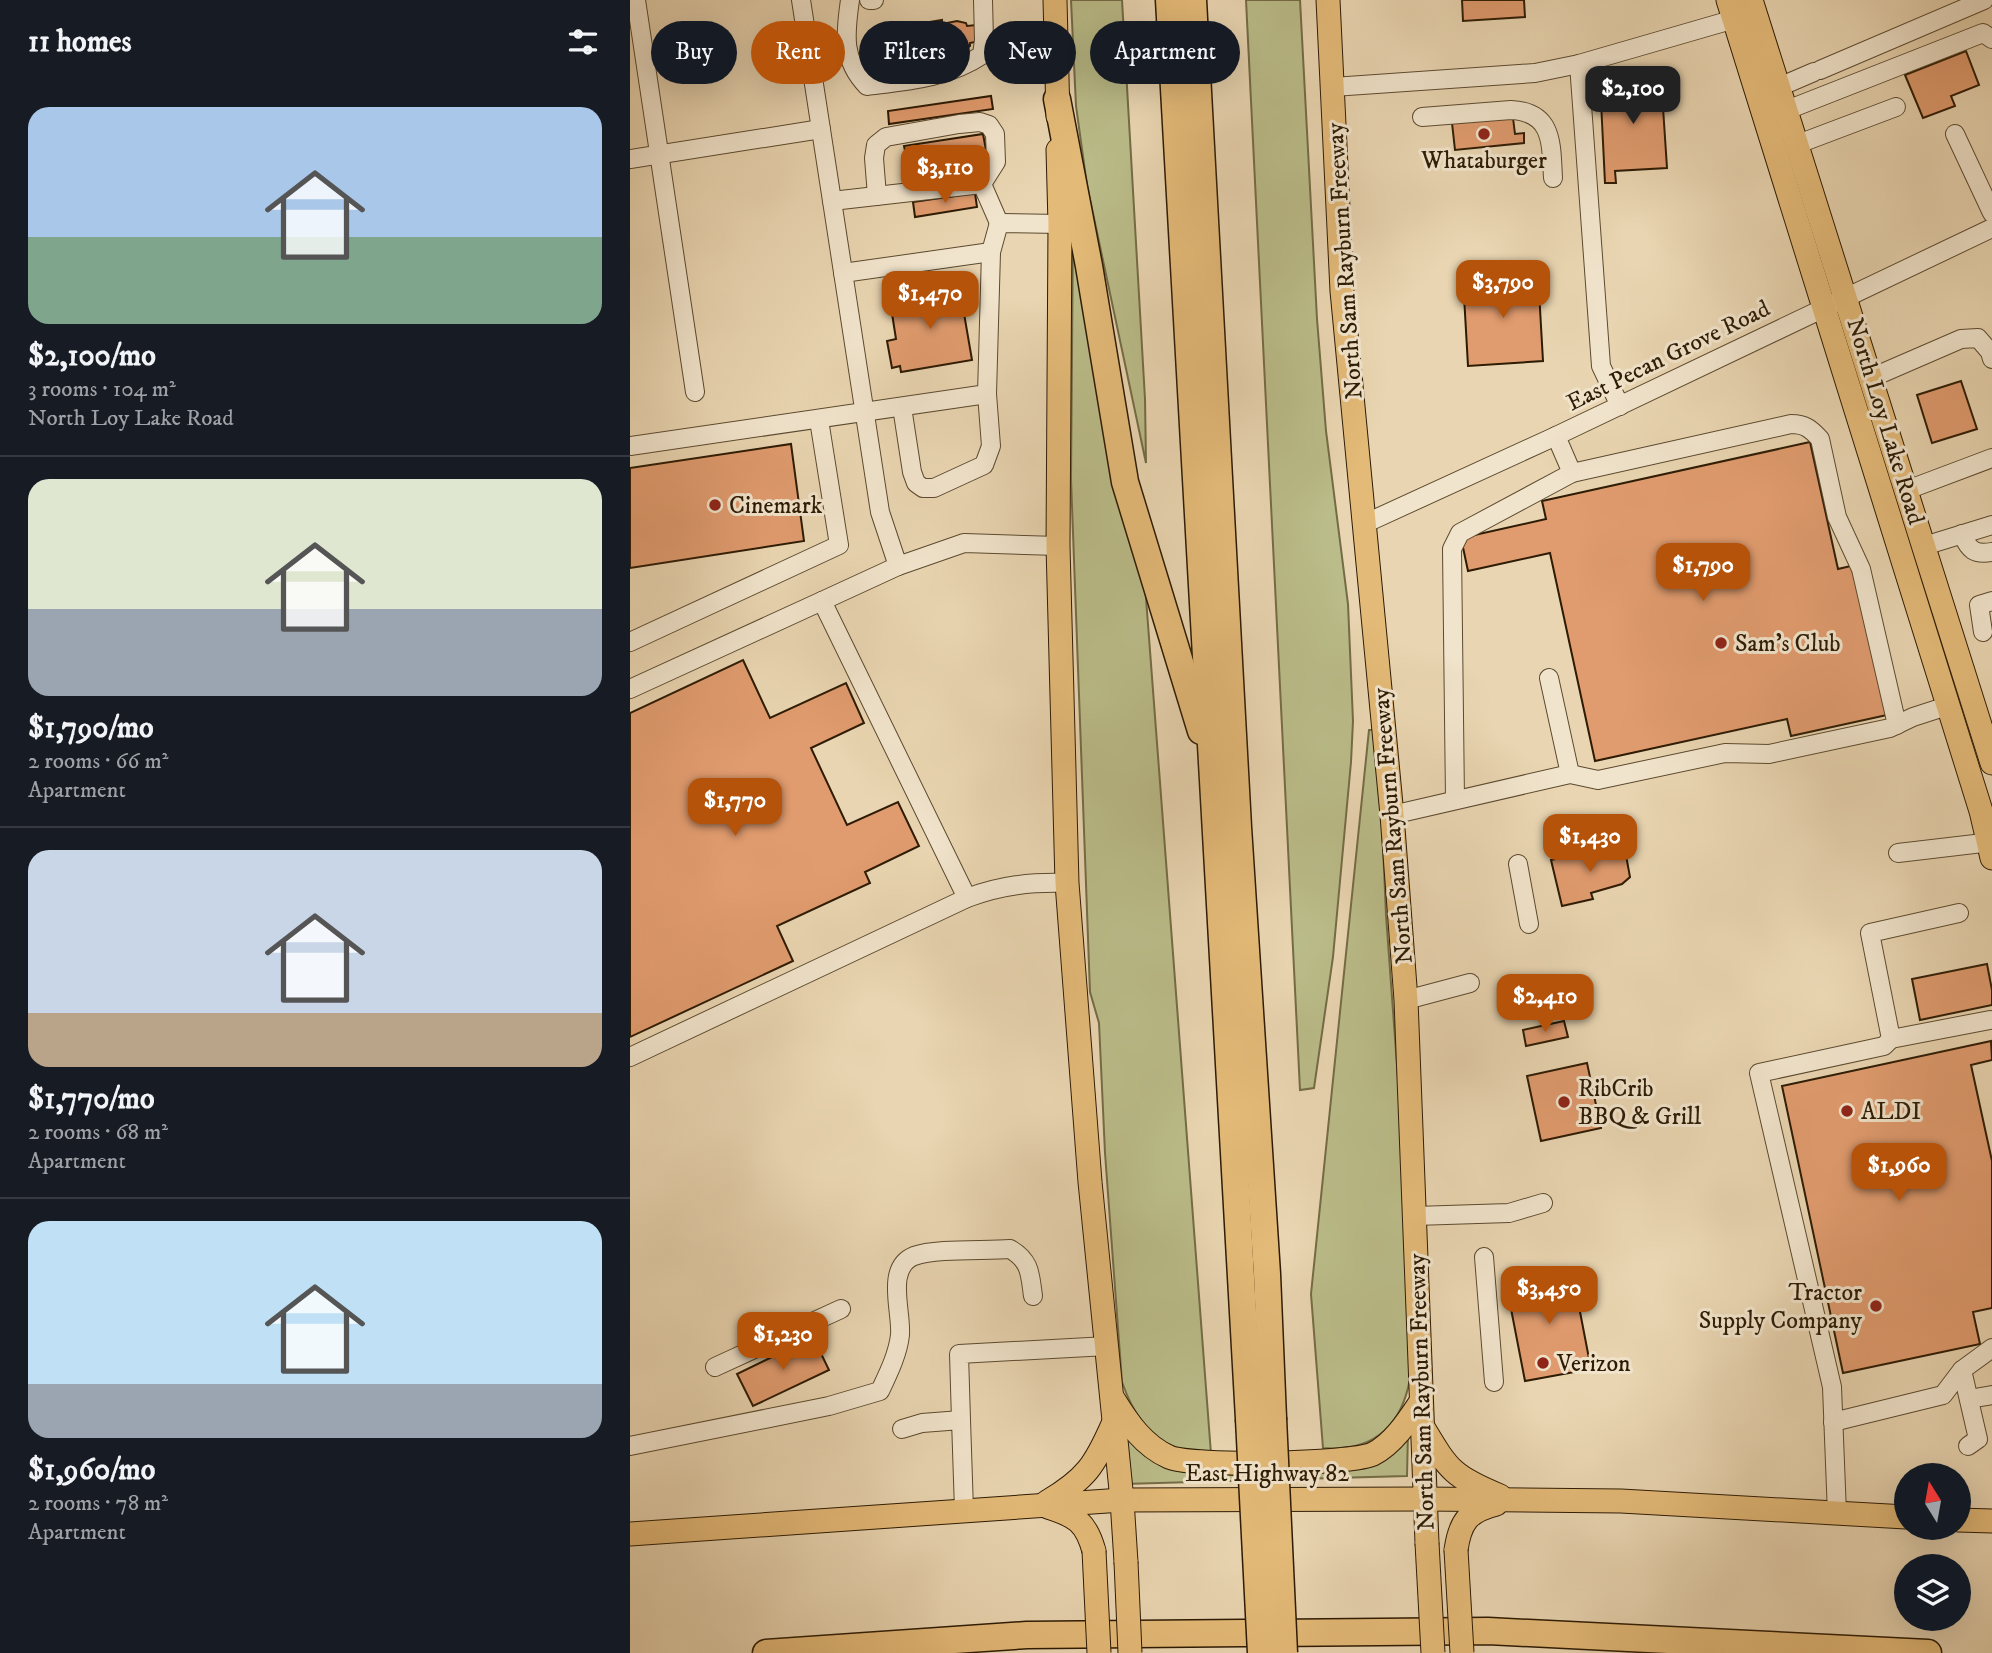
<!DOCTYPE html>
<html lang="en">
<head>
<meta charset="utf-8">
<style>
  body { margin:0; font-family:"IM FELL DW Pica",serif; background:#20242c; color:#f1f3f6; height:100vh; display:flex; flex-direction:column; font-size:26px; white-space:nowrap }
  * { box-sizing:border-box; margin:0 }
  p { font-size:23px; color:#9ea1a6 }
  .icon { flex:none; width:38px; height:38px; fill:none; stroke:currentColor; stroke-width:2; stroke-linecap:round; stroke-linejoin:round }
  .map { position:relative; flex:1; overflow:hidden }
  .details { display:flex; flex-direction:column; background:#171b24; width:630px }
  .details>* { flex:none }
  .hud { position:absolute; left:21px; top:21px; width:665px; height:63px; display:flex; gap:14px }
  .needle { width:46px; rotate:349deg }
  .buttons { position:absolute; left:1264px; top:1463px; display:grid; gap:14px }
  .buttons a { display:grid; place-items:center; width:77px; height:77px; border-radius:50%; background:#171b24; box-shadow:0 7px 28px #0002; font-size:35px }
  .price { position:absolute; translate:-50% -60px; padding:0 16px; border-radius:14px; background:#b45309; color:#fff; font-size:23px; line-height:46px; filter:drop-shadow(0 2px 4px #0008) }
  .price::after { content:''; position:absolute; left:50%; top:42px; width:21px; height:16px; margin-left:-10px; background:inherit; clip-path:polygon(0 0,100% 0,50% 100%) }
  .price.on { background:#222; color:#fff }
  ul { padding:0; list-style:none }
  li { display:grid; align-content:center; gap:14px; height:371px; padding:0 28px }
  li+li { border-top:2px solid #363941 }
  li span { display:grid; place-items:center; height:217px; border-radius:21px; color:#555 }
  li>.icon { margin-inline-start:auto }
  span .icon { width:126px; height:126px; fill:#fffc; stroke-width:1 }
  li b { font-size:30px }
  h2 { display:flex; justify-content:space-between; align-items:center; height:84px; padding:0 28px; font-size:30px }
  .tag { padding:0 24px; border-radius:32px; background:#171b24; box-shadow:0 7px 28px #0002; font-size:24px; line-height:63px }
  .tag.on { background:#b45309; color:#fff }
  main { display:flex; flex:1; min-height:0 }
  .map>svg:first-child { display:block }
</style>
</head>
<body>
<main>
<section class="details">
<h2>11 homes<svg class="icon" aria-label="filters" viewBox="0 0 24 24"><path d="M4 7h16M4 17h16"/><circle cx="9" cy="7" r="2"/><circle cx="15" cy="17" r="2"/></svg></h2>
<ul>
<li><span style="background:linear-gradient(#a9c7e8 60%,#7fa58c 0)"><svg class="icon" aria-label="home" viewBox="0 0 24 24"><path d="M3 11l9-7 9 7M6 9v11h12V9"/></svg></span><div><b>$2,100/mo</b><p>3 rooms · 104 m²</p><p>North Loy Lake Road</p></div></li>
<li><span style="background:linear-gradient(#dfe7d0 60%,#9aa5b1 0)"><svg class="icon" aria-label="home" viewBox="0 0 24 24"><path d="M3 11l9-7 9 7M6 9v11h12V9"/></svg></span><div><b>$1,790/mo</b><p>2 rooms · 66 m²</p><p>Apartment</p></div></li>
<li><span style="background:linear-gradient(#c9d6e8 75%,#b9a48a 0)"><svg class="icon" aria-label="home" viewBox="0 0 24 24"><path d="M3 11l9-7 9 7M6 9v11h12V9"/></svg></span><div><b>$1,770/mo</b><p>2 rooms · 68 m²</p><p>Apartment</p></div></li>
<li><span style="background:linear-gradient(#bfe0f5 75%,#9aa5b1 0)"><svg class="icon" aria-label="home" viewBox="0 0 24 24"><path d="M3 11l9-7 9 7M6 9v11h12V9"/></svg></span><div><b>$1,960/mo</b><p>2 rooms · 78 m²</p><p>Apartment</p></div></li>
</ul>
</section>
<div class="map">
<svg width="1362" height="1653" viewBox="0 0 1362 1653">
  <rect width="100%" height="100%" fill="#e9d5b1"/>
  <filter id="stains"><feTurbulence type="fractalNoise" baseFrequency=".00286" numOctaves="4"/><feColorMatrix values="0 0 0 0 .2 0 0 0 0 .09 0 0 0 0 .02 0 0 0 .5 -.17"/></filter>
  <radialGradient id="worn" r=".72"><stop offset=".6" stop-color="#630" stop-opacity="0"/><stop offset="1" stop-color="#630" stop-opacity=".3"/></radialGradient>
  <g fill="#babc89" stroke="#746c46" stroke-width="2">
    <polygon points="441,0 492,0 515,399 516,463 457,185 446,106"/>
    <polygon points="616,0 670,0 687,319 696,431 718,604 723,721 721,762 703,957 684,1088 670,1090"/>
    <path d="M 443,223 L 515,585 L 581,1454 C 569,1452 553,1451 542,1446 C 516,1435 501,1408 492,1382 L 475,1153 L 469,1023 L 460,992 L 441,479 Z"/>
    <path d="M 739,730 L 744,730 L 751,800 L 756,915 L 769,1093 L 780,1379 C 771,1427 744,1452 693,1448 L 681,1294 Z"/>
    <polygon points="492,1428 534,1458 697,1463 778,1433 777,1476 494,1484"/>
  </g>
  <g fill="#e09b6e" stroke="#2d1b04" stroke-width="2">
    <polygon points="832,0 894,0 895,17 833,21"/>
    <polygon points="312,20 312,24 327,21 336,23 337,26 346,25 349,41 340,43 340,46 329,53 270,62 263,28"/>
    <polygon points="1336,51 1349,85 1321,96 1325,106 1293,118 1275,75"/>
    <polygon points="1031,77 1037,168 985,171 986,183 975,183 970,81"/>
    <polygon points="361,96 363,109 259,124 258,111"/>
    <polygon points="883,118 885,134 894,133 894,143 825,150 822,123"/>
    <polygon points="353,134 359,166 335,170 336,176 320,179 318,171 289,176 286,158 277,159 274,146"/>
    <polygon points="345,193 347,207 285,217 283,202"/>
    <polygon points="908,274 913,361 838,366 833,278"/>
    <polygon points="326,287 328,296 331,296 342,360 271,372 270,366 262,368 257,341 266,339 261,307 283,303 281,294"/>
    <polygon points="1331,381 1347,429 1302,443 1287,395"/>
    <polygon points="1180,442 1208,569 1225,565 1257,715 1161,736 1157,719 965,761 920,553 838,571 831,538 916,519 912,501"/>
    <polygon points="161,444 174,541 0,568 0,468"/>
    <polygon points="113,660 140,718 216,683 234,723 181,748 217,825 268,802 289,846 235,872 240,883 147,926 163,961 0,1037 0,713"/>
    <polygon points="988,846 995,850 1000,877 992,884 961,893 963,899 932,906 921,860"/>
    <polygon points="1357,964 1362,990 1362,1005 1290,1020 1282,979"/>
    <polygon points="934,1021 938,1037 896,1046 893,1030"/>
    <polygon points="1361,1041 1362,1060 1341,1065 1362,1161 1362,1308 1343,1312 1350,1344 1213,1373 1152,1086"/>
    <polygon points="957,1063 971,1128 911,1141 897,1076"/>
    <polygon points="942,1270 961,1369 895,1381 876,1283"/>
    <polygon points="183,1337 199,1370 123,1406 107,1374"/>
  </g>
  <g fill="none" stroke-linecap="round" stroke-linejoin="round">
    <g stroke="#5c4a2f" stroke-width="20">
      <g id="minor">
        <polyline points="6,0 65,392"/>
        <polyline points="171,0 250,512 268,566 334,543 428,546"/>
        <path d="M 220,0 C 215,34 212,60 237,86 C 277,81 318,78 352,55 L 354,40 L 353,0"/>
        <polyline points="239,0 244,0"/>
        <polyline points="949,64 971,366 990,406"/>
        <polyline points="1190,70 1354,0"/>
        <polyline points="703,87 905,73 949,64 1115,16"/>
        <polyline points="1149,87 1184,72"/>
        <polyline points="1157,110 1353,33 1362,39"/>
        <path d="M 792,117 L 881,110 C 924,112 921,145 923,178"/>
        <polyline points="1325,134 1362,213"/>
        <polyline points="1168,144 1266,107"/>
        <polyline points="0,159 191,129"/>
        <polyline points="247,196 244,158 246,145 256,137 329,124 350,122 359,125 365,134 366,162 352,184"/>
        <polyline points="202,201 352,184 369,223"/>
        <polyline points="213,273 361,252"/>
        <polyline points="1241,378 1331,339 1348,338 1360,352 1362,359"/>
        <polyline points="272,407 282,472 286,483 293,488 304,488 354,465 361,446 357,394"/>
        <polyline points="926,436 942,473"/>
        <polyline points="0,446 357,394 361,252 369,223 430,224"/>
        <polyline points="1277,490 1362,458"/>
        <polyline points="734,524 926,436 1362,228"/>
        <path d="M 1332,534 C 1339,550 1344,555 1362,552"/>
        <polyline points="1294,546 1362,525"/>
        <polyline points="268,566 192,601 337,898"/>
        <polyline points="1353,632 1349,605 1362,601"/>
        <polyline points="0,642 209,545 189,420"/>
        <polyline points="919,678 940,774"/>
        <polyline points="0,689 192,601"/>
        <path d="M 825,800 L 822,549 L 830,533 L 942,473 L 1161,424 C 1175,424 1181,429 1190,439 L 1207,517 L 1231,569 L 1267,725"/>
        <polyline points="762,815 940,774 968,780 1095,753 1139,754 1260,728 1283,717 1317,706"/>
        <polyline points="1268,853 1362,842"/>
        <polyline points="888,864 899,924"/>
        <polyline points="776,1000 840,983"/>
        <polyline points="1261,1039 1360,1020"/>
        <path d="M 0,1057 L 337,898 C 371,885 401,882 437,883"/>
        <polyline points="785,1216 879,1213 913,1203"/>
        <polyline points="854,1257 864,1382"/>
        <polyline points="85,1367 211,1309"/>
        <polyline points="1332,1370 1348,1439 1338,1446"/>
        <polyline points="1339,1399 1362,1395"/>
        <polyline points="331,1420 329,1354 477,1346"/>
        <polyline points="1203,1422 1313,1395 1332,1370 1362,1348"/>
        <polyline points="272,1429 292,1423 331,1420 334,1510"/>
        <path d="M 0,1446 L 199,1406 L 250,1391 C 258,1374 268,1354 270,1335 C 272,1311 255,1268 284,1256 C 306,1248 355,1251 380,1249 C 401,1261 400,1275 403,1296"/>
        <polyline points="1207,1514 1202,1387 1129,1073 1254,1046 1261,1039 1240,933 1329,913"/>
      </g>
    </g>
    <g stroke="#2d1b04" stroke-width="25">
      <g id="major">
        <polyline points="425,0 428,116"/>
        <polyline points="698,0 712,291 762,815 776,1000 797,1543"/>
        <polyline points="1098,0 1351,811 1362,858"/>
        <polyline points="1121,0 1362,763"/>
        <polyline points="428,150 430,224 428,546 437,883 460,1182 492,1500 496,1562"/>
        <path d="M 484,1400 C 498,1423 514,1446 539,1457 C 562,1467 721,1464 743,1454 C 763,1444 778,1421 790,1403"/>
        <path d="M 794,1429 C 819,1471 824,1477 870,1496"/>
        <path d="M 417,1502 C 456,1479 465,1465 483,1424"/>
        <path d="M 418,1507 C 446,1516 456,1522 464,1551"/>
        <polyline points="1328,1520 1362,1521"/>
        <polyline points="0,1534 492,1500 794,1499 991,1501 1276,1517"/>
        <path d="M 826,1550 C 830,1522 838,1511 866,1504"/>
      </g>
    </g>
    <g stroke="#2d1b04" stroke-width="29">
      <g id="highway">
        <polyline points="539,0 619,1419"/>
        <polyline points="563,0 608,827 637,1274 643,1418"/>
        <polyline points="427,99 459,266 495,482 571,731"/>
        <polyline points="136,1653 397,1635 858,1631 1298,1653"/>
      </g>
    </g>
    <use href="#minor" stroke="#f1e4cc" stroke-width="18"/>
    <use href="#major" stroke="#e4ba78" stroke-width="23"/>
    <use href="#highway" stroke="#e4ba78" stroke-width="26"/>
    <g stroke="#2d1b04" stroke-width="25" stroke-linecap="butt">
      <g id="major-bridge">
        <polyline points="797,1543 803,1653"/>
        <polyline points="826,1550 832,1653"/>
        <polyline points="464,1551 469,1653"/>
        <polyline points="496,1562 500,1653"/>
      </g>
    </g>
    <g stroke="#2d1b04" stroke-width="29" stroke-linecap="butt">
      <g id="highway-bridge">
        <polyline points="643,1418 654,1653"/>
        <polyline points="619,1419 631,1653"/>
      </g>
    </g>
    <use href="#major-bridge" stroke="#e4ba78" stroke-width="23"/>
    <use href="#highway-bridge" stroke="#e4ba78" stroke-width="26"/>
  </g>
  <g fill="#8f2418" stroke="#f1e4cc" stroke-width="2.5">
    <circle cx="854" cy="134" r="7"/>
    <circle cx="85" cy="505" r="7"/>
    <circle cx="1091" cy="643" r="7"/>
    <circle cx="934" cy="1102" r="7"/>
    <circle cx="1217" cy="1111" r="7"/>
    <circle cx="1246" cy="1306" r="7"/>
    <circle cx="913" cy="1363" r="7"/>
  </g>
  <g text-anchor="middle" stroke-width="6" stroke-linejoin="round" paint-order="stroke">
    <g font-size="24" fill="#2d1b04" stroke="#f1e4cc" text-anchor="start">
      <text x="854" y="168" text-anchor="middle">Whataburger</text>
      <text x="99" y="513">Cinemark</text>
      <text x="1105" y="651">Sam's Club</text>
      <text x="948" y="1096">RibCrib<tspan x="948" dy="28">BBQ &amp; Grill</tspan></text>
      <text x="1231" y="1119">ALDI</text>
      <text x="1232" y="1300" text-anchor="end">Tractor<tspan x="1232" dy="28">Supply Company</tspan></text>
      <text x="927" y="1371">Verizon</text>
    </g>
    <g font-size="24" fill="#2d1b04" stroke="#f1e4cc">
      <text transform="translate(714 261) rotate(-94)" y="8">North Sam Rayburn Freeway</text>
      <text transform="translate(1038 355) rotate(-26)" y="8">East Pecan Grove Road</text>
      <text transform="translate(1256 421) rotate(73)" y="8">North Loy Lake Road</text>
      <text transform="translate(762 826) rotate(-95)" y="8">North Sam Rayburn Freeway</text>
      <text transform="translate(791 1392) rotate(-92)" y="8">North Sam Rayburn Freeway</text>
      <text x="637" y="1481">East Highway 82</text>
    </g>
  </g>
  <rect width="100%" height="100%" filter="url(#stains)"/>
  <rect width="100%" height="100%" fill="url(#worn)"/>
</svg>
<div class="buttons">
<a><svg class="needle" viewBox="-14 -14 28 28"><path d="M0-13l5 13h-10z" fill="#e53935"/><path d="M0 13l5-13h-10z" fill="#9ea1a6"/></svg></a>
<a><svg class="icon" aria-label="layers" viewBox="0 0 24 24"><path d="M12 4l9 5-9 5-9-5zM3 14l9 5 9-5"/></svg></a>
</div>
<b class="price on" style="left:1003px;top:126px">$2,100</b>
<b class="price" style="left:315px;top:205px">$3,110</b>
<b class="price" style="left:873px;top:320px">$3,790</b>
<b class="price" style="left:300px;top:331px">$1,470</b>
<b class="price" style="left:1073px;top:603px">$1,790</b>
<b class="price" style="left:105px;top:838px">$1,770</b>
<b class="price" style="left:960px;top:874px">$1,430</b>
<b class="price" style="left:915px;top:1034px">$2,410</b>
<b class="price" style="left:1269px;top:1203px">$1,960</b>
<b class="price" style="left:919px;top:1326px">$3,450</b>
<b class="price" style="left:153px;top:1372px">$1,230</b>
<div class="hud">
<a class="tag">Buy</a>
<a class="tag on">Rent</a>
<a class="tag">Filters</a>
<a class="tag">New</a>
<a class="tag">Apartment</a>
</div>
</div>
</main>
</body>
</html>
